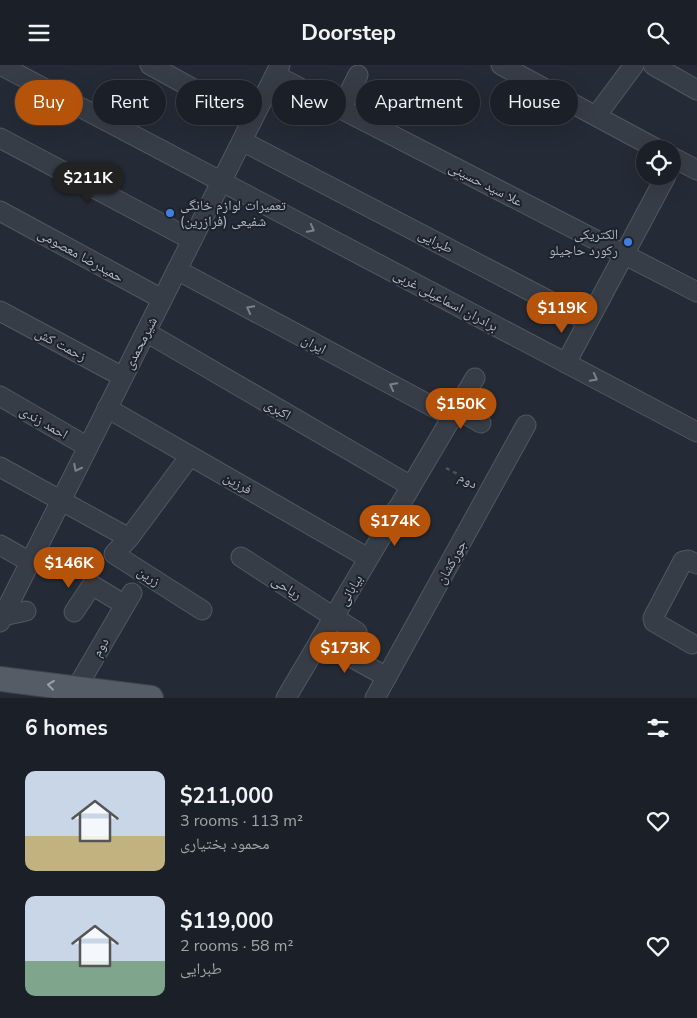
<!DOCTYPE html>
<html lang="en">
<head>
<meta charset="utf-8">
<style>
  body { margin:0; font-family:"Nunito Sans","Noto Naskh Arabic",sans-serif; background:#282d34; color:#f1f3f6; height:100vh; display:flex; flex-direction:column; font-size:19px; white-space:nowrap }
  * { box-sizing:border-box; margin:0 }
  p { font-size:16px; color:#a0a3a8 }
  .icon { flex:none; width:28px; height:28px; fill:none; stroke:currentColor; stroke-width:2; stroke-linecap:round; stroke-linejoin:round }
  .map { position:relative; height:633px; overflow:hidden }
  .details { display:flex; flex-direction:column; background:#1b2028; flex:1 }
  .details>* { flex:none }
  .banner { position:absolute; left:15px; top:15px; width:668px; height:45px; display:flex; gap:10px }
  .tools { position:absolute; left:636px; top:75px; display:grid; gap:10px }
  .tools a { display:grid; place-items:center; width:45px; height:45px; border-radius:50%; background:#1b2028; box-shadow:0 5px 20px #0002,0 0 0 1px #393e45; font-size:25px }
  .price { position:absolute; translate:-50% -42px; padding:0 11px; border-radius:18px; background:#b45309; color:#fff; font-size:16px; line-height:32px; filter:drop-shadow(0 1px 2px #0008) }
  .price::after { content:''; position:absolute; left:50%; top:30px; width:15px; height:11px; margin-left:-8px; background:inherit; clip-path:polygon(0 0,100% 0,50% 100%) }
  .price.selected { background:#222; color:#fff }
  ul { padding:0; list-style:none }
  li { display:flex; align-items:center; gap:15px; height:125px; padding:0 25px }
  li span { display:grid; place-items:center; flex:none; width:140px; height:100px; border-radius:10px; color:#555 }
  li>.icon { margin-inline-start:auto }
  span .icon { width:60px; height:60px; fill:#fffc; stroke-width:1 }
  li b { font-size:21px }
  h2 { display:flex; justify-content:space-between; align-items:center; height:60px; padding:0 25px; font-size:21px }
  .tag { padding:0 18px; border-radius:22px; background:#1b2028; box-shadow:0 5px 20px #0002,0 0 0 1px #393e45; font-size:18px; line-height:45px }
  .tag.selected { background:#b45309; color:#fff }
  header { display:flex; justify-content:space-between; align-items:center; height:65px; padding:0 25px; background:#1b2028; font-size:22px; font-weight:700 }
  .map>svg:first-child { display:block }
</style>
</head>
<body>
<header><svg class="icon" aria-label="menu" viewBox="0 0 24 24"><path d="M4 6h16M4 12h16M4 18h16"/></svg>Doorstep<svg class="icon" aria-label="search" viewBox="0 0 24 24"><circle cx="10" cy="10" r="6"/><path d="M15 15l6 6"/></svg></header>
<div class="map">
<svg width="697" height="633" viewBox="0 0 697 633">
  <rect width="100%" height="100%" fill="#242b36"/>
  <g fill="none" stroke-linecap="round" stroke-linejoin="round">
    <g stroke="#525861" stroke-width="21">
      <g id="minor">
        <polyline points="0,0 697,367"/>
        <polyline points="150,0 252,56"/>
        <polyline points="501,0 657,84"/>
        <polyline points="653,0 697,25"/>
        <polyline points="275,10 697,227"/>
        <polyline points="341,44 358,10"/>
        <polyline points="596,51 634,0"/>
        <polyline points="0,73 192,175"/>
        <polyline points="242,76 588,256"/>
        <polyline points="672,92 697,105"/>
        <polyline points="0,146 162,234"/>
        <polyline points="177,205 452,352"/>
        <polyline points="0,246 123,312"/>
        <polyline points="146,267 411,421"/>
        <polyline points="566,298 666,111"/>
        <polyline points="0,331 88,382"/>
        <polyline points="107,343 368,493"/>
        <polyline points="457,344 481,358"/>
        <polyline points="190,391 129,473 114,489 202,545"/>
        <polyline points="0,402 129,473"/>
        <polyline points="397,444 419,458"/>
        <polyline points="0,480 30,497 62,495"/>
        <polyline points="241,492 357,567"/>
        <polyline points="74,547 92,520 125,540"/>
        <polyline points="0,549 3,551 26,546"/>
        <polyline points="0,557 280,0"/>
        <polyline points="320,575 387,612"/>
        <polyline points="692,579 654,557 653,553 683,496 688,495 697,499"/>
        <polyline points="76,624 132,528"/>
        <polyline points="286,633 475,313"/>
        <polyline points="375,633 526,360"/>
      </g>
    </g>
    <g stroke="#404650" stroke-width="26">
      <polyline id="major" points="0,614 151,633"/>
    </g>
    <polyline stroke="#475658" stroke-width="2.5" stroke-dasharray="4 4" stroke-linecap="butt" points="446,403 476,419"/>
    <use href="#minor" stroke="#373d47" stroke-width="19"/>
    <use href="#major" stroke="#555c66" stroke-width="24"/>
  </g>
  <defs><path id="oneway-chevron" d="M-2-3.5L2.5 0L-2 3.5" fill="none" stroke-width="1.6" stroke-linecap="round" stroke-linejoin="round" transform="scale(1.25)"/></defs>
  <g stroke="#7b818b">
    <use href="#oneway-chevron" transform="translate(311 164) rotate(28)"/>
    <use href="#oneway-chevron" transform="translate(250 244) rotate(-152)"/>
    <use href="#oneway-chevron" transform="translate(594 313) rotate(28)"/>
    <use href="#oneway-chevron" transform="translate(393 321) rotate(-152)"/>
    <use href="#oneway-chevron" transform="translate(77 403) rotate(117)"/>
  </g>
  <use stroke="#9ba1ac" href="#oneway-chevron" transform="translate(51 620) rotate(-173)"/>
  <g fill="#3f7fe0" stroke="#1c222b" stroke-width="2">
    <circle cx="170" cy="148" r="5"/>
    <circle cx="628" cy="177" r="5"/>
  </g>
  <g text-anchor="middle" stroke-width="4" stroke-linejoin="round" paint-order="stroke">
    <g font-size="14" fill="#b2b8c3" stroke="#1c222b">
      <text transform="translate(486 119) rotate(27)" y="5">علا سید حسینی</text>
      <text transform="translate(436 176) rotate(27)" y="5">طبرایی</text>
      <text transform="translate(81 190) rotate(29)" y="5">حمیدرضا معصومی</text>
      <text transform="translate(446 235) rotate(28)" y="5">برادران اسماعیلی غربی</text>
      <text transform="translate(140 278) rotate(-63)" y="5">شیرمحمدی</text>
      <text transform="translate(61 279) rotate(28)" y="5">زحمت کش</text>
      <text transform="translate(314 279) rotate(28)" y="5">ایران</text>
      <text transform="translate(278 344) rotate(30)" y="5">اکبری</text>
      <text transform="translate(44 357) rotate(30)" y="5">احمد زندی</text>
      <text transform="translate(468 415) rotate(29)" y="5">دوم</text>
      <text transform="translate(238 418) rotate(30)" y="5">فرزین</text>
      <text transform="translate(451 497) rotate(-61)" y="5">جورکشان</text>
      <text transform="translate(149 511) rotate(33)" y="5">زرین</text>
      <text transform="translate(287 522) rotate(33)" y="5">ریاحی</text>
      <text transform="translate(350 525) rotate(-59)" y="5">بیابانی</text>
      <text transform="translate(100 582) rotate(-60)" y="5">دوم</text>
    </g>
    <g font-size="14" fill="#b2b8c3" stroke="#1c222b" text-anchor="start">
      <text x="180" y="145">تعمیرات لوازم خانگی<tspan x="180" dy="16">شفیعی (فرازرین)</tspan></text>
      <text x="618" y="174" text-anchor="end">الکتریکی<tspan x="618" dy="16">رکورد حاجیلو</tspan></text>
    </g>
  </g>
</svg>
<div class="tools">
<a><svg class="icon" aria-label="locate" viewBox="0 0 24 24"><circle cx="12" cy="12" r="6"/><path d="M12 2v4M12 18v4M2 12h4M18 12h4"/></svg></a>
</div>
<b class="price selected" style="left:88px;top:139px">$211K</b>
<b class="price" style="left:562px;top:269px">$119K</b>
<b class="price" style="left:461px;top:365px">$150K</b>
<b class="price" style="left:395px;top:482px">$174K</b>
<b class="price" style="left:69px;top:524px">$146K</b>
<b class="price" style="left:345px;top:609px">$173K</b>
<div class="banner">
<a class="tag selected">Buy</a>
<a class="tag">Rent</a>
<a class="tag">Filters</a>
<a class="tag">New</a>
<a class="tag">Apartment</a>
<a class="tag">House</a>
</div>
</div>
<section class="details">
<h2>6 homes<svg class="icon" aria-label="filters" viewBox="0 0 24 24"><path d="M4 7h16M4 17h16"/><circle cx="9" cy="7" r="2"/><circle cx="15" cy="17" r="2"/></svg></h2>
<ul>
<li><span style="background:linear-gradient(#c9d6e8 65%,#c2b280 0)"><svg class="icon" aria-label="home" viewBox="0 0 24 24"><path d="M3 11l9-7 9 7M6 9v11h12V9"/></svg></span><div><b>$211,000</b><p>3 rooms · 113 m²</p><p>محمود بختیاری</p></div><svg class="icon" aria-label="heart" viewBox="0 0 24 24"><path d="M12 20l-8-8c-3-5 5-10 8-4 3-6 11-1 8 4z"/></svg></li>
<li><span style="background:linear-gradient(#c9d6e8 65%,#7fa58c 0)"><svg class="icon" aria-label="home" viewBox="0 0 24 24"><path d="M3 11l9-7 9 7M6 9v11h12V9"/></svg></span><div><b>$119,000</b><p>2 rooms · 58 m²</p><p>طبرایی</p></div><svg class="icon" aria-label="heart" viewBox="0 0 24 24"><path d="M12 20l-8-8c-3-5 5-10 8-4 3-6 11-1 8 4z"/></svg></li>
</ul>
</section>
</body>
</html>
